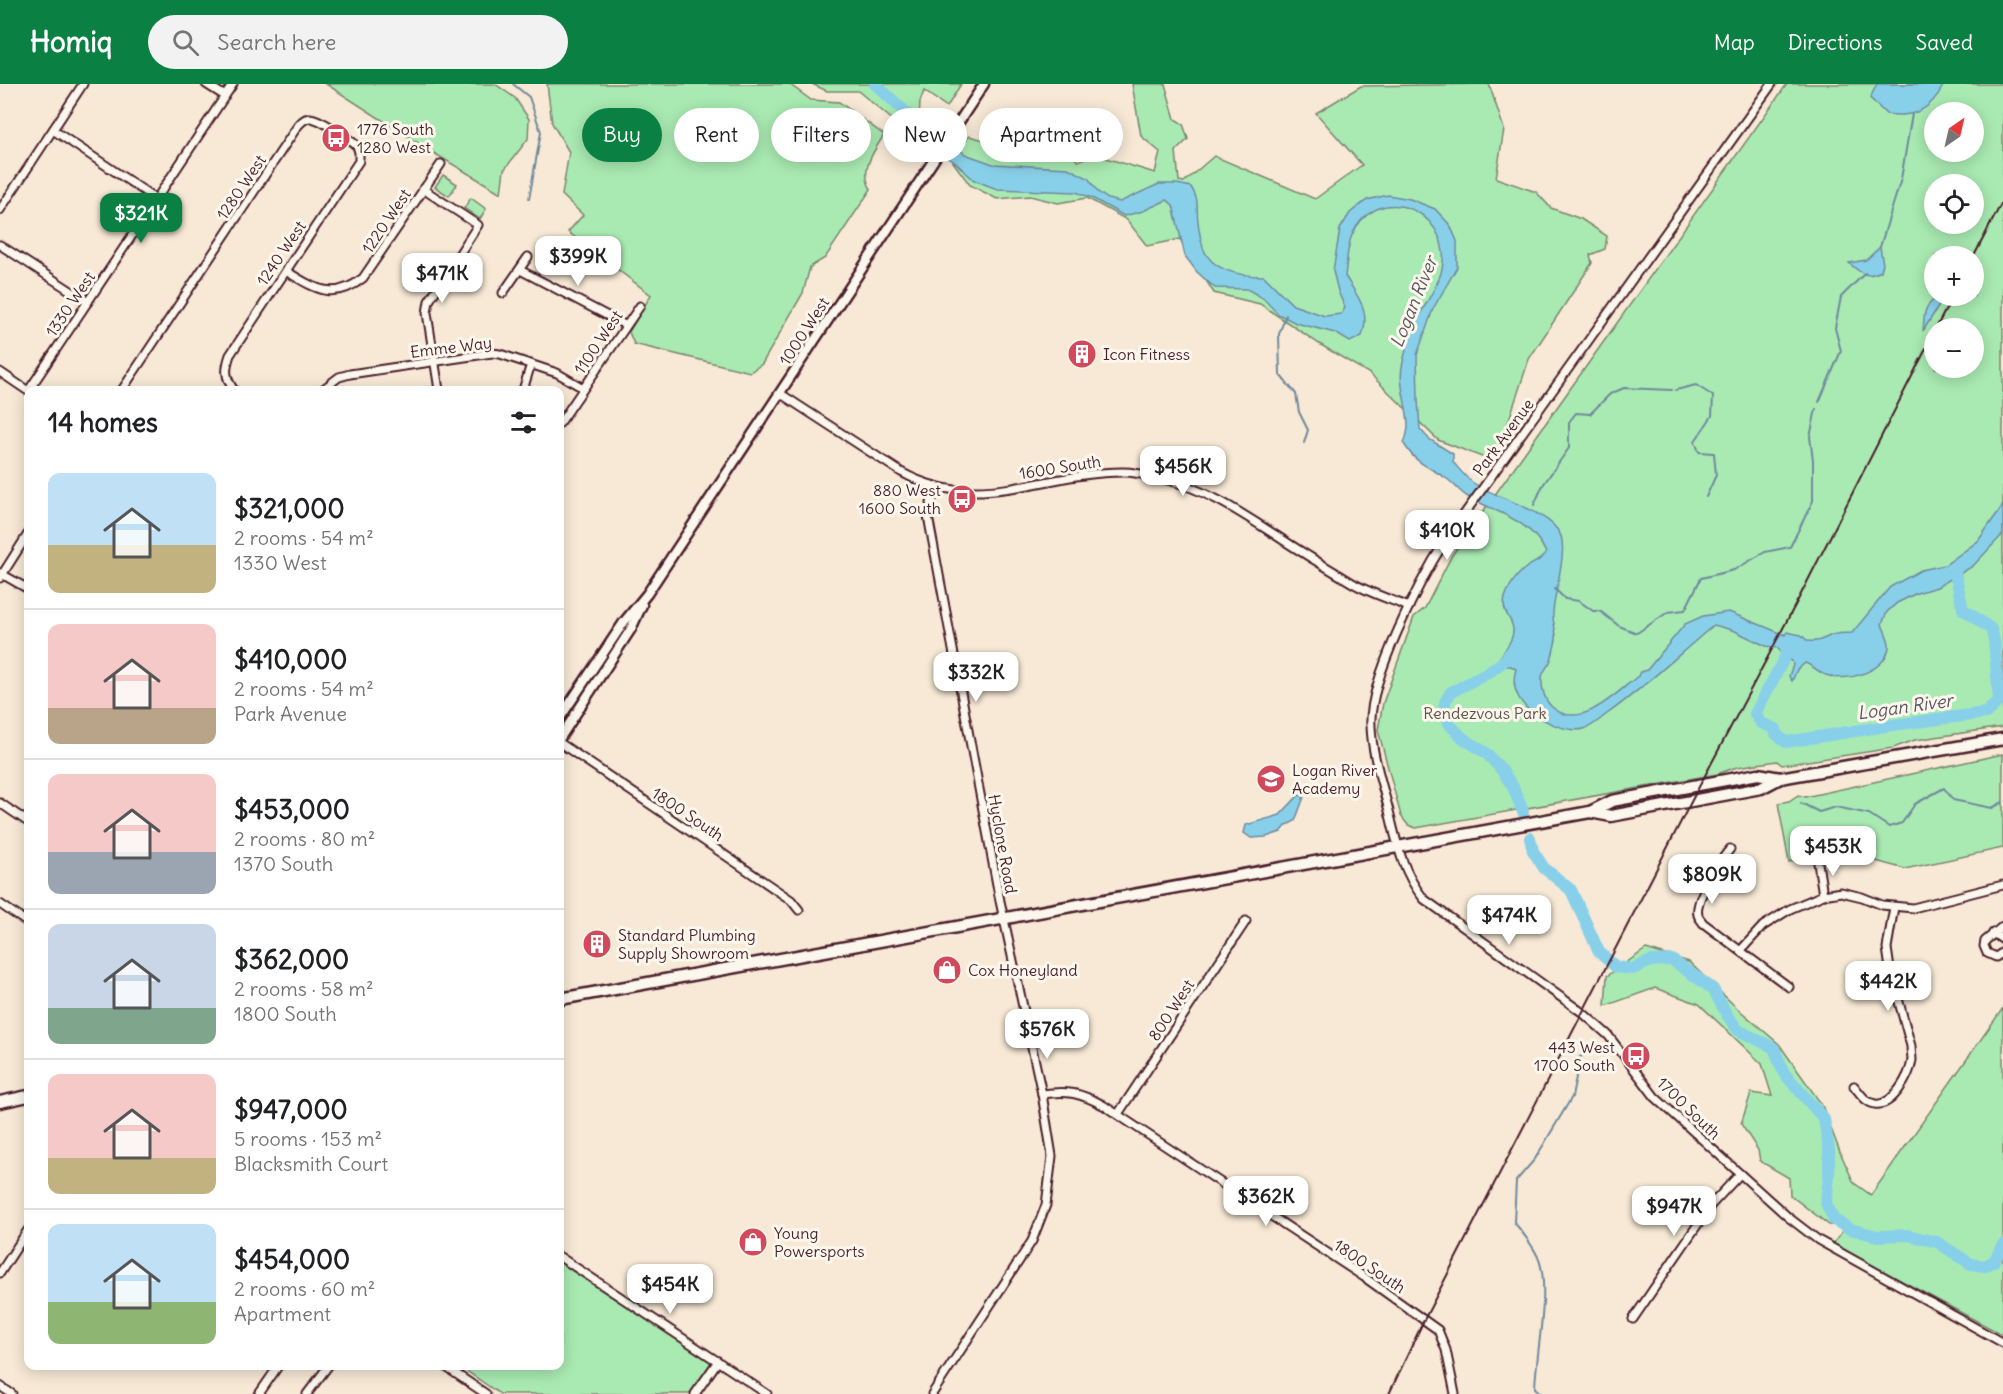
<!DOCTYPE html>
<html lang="en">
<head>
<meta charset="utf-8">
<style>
  body { margin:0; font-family:Delius,sans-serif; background:#f2f2f2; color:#202124; height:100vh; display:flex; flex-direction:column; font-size:22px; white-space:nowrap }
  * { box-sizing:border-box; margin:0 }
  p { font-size:20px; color:#757577 }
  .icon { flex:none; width:33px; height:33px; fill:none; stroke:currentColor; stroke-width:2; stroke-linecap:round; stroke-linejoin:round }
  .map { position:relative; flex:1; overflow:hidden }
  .drawer { position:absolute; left:24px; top:302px; width:540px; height:984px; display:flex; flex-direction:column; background:#fff; border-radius:12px; box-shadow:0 3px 15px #0003 }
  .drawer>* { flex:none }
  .guide { position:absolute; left:582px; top:24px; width:570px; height:54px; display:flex; gap:12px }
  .needle { width:39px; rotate:34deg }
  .buttons { position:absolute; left:1924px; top:18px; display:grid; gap:12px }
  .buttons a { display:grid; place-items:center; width:60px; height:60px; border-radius:50%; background:#fff; box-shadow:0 3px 15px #0003; font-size:30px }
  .price { position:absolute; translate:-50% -51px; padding:0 14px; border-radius:12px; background:#fff; color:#222; font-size:20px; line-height:39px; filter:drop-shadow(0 2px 3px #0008) }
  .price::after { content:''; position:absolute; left:50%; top:36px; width:18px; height:14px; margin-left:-9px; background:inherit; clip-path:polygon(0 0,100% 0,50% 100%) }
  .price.active { background:#0b8043; color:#fff }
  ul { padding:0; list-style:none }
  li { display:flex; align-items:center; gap:18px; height:150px; padding:0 24px }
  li+li { border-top:2px solid #e0e0e0 }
  li span { display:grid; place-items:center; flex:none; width:168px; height:120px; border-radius:12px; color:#555 }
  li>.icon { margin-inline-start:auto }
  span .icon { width:72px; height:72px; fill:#fffc; stroke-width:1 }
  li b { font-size:26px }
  h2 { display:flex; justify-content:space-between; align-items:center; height:72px; padding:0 24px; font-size:26px }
  .tag { padding:0 21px; border-radius:27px; background:#fff; box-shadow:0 3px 15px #0003; font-size:21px; line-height:54px }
  .tag.active { background:#0b8043; color:#fff }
  header { display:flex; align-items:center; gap:36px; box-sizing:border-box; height:84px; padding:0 30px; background:#0b8043; color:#fff }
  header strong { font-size:28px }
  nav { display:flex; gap:33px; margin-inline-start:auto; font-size:21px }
  .search { width:420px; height:54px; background:#f2f2f2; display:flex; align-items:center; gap:15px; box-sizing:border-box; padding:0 21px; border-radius:33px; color:#757577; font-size:22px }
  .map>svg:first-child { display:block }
</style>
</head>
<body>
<header>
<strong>Homiq</strong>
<div class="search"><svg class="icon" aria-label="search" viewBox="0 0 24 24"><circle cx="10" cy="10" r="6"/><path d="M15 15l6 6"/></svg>Search here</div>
<nav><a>Map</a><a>Directions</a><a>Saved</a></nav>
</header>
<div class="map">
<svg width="2003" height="1310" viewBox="0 0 2003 1310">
  <rect width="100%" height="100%" fill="#f7e9d5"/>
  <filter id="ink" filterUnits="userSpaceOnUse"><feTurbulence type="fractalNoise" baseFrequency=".0167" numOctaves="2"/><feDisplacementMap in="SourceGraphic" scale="12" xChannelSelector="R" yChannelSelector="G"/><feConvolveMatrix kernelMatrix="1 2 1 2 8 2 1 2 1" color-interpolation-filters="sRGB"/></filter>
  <g filter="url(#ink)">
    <g fill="#a9eab2" stroke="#7a846e" stroke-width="1.5" fill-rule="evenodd">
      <polygon points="326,0 495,0 515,14 529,35 528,55 504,86 501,109 432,68"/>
      <path d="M 547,0 L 789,0 L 811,16 L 839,18 L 884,51 C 874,67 859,86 871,105 L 825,174 L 810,183 L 803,209 L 762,280 L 750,288 L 634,260 L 629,248 L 651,211 L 568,148 L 583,131 L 562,111 L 569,68 L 552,39 Z"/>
      <polygon points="812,0 961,0 947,23 924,7 920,18 918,54 900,42 858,7 827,7"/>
      <polygon points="1132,0 1165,0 1175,35 1183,40 1188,55 1176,67 1179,97 1184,98 1214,72 1315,115 1362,81 1316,29 1361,2 1489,0 1504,45 1496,94 1536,108 1551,124 1581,135 1607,152 1605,165 1590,171 1592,179 1529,275 1495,378 1438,356 1370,290 1321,261 1260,220 1214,209 1180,155 1147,162 1127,136 1087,114 1058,119 1030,112 997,115 970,101 953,78 969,52 996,59 1036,39 1078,77 1093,70 1155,89 1160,68 1141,52"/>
      <path d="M 1787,0 L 2003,0 L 2003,643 L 1915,656 L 1893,664 L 1782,681 L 1777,677 L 1737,683 L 1717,690 L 1416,744 L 1408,741 L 1401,732 L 1378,646 L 1383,619 L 1414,533 L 1425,524 L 1452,471 ZM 1935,28 L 1974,28 L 1974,68 L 1935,68 ZM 1935,100 L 1974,100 L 1974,140 L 1935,140 ZM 1935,172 L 1974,172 L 1974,212 L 1935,212 ZM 1935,244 L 1974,244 L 1974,284 L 1935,284 Z"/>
      <polygon points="443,91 457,100 449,112 435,103"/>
      <polygon points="471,114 486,125 480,135 464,124"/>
      <polygon points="2003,670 2003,764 1905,785 1861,773 1822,773 1789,778 1778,719 1789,717 1798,711 1805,713"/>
      <polygon points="1646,865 1689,878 1737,924 1779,960 1822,1021 1840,1068 1854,1099 1871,1111 2003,924 2003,1251 1833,1160 1847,1141 1829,1141 1790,1111 1789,1094 1760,1077 1758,1066 1741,1040 1751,1009 1772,1012 1762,980 1699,920 1655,904 1605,922 1607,892"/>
      <polygon points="560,1168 718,1277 694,1310 500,1310 458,1281 560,1281"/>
    </g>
    <g fill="#88d0e9" stroke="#6f899d" stroke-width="1.5">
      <path d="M 1877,0 L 1942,0 L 1943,2 C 1930,27 1913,34 1886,30 L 1870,14 Z"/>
      <path d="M 931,44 L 965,70 L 993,80 L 1068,84 L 1088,94 L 1098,108 L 1108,115 L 1120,118 L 1159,100 L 1177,100 L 1191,103 C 1200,117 1196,123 1198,138 C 1199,146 1201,158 1204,166 C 1214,189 1243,192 1264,192 L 1293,221 L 1325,232 L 1341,230 L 1345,224 L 1338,207 L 1333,187 L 1340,145 L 1350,129 L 1367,116 L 1388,111 L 1410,115 L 1435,125 L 1450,141 L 1457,157 L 1457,183 L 1433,225 L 1417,271 L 1418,316 L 1420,345 L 1429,355 L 1453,370 L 1453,378 C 1459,385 1465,393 1472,398 C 1492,413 1552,427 1561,452 C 1567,470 1554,509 1553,529 C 1552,538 1557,547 1556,556 C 1554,563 1553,572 1550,578 C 1547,584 1542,588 1542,594 C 1541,604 1545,617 1552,623 C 1580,648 1616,609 1638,592 L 1640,588 L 1647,586 L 1685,540 L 1703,532 L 1729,528 L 1785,551 L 1787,548 L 1801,551 L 1808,557 C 1819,558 1823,555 1832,551 C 1838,549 1846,549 1852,549 L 1890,503 L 1921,486 L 1945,481 L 1978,457 L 2003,421 L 2003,450 L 1973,482 L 1937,503 L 1917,509 L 1897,519 L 1887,528 L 1882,540 C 1884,547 1890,556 1889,563 C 1886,588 1846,599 1826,591 C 1818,589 1814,582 1805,579 L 1797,586 L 1792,597 L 1789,592 L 1793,581 L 1792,577 L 1782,572 L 1778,564 L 1766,562 L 1735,547 L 1714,541 C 1678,571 1645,603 1607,630 C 1600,635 1592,643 1584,645 C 1567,649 1542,637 1529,626 C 1517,615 1511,601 1516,585 L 1511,582 L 1503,582 L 1499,575 C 1504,567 1514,555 1513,545 C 1512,533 1501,529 1505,514 C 1508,503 1518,489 1527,483 C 1535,478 1540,477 1546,469 C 1533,437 1496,428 1468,413 C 1460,408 1454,400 1447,395 C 1427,381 1417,381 1404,360 C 1406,354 1408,347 1408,342 C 1408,320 1397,300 1403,278 C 1406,264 1412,248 1418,235 C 1428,213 1446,193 1443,168 C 1437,119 1374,102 1352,151 C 1347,162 1347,179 1345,192 C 1358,213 1371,227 1362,252 L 1350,258 L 1335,249 L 1296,239 L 1278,230 L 1263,214 L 1247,205 L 1215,204 L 1197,188 L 1185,172 L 1173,121 L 1167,116 L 1143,127 L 1124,132 L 1092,114 L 1076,108 L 997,105 L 974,96 L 957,80 L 923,55 Z"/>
      <path d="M 1880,163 L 1883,180 L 1881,187 C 1865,195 1861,189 1849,179 L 1866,176 Z"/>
      <path d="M 1938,212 L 1945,212 L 1923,247 C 1925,228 1922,225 1938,212 Z"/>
      <polygon points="1299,711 1304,713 1295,737 1287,741 1281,748 1266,753 1251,754 1244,749 1246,741 1280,731"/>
    </g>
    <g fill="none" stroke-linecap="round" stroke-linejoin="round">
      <g stroke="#6f899d" stroke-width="2">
        <polyline points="513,0 529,13 541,48 529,115"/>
        <polyline points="1880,163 1901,95 1912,30"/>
        <polyline points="1286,231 1279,250 1280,291 1296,310 1299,328 1308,346 1304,359"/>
        <polyline points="1676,306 1696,301 1713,312 1712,332 1695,357 1699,368 1714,369 1716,391 1706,413"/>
        <polyline points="1819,318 1841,267 1835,244 1841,213 1865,189"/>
        <polyline points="1534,421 1543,401 1569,364 1569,338 1576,329 1590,330 1610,310 1624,304 1672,306"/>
        <polyline points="1555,505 1565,515 1579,517 1593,527 1600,527 1619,542 1637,549 1668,528 1685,526 1701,494 1734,486 1765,468 1790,463 1813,417 1813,376 1810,353 1816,325"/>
        <polyline points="1801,719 1819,728 1836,723 1869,730 1889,743 1902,739 1915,720 1944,704 1953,716 1992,724 2003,718"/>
        <path d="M 1542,1310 L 1535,1304 C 1536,1269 1551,1202 1538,1173 C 1532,1160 1523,1149 1514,1138 L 1516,1097 L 1535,1075 L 1572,1013 L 1580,973 L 1591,967 L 1609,968"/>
      </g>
      <g stroke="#88d0e9" stroke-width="12">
        <polyline points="875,0 939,59"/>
        <polyline points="1786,560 1786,571 1755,630 1761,639 1776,645 1776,650 1786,658 1893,641 1986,629 1999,617 1994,556 1991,545 1963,525 1954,484"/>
        <polyline points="1512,567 1504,577 1488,589 1451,608 1445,618 1444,630 1448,639 1463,654 1486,669 1501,685 1513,703 1523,728"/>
        <polyline points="1530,754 1533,767 1544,784 1571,806 1599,868 1616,883 1633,885 1651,877 1672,876 1713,905 1727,931 1738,946 1774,964 1784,989 1824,1035 1829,1066 1829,1092 1826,1119 1834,1136 1850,1145 1877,1152 1907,1151 1937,1158 1971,1180 1985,1182 1994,1177 2003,1161"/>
      </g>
      <g stroke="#4a1f2b" stroke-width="11">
        <g id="minor">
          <polyline points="206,0 225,12"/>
          <path d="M 1772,0 L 1445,457 C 1420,496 1368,597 1371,642 C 1372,672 1383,702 1390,731 C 1397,761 1404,791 1424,815 L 1583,929 L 1608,951 L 1655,1013 L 1788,1133 L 1818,1156 L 2003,1259"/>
          <polyline points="53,46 156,115"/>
          <polyline points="423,105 478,141 429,217 427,229 439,306"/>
          <polyline points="0,126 83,0"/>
          <polyline points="0,161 88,218"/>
          <polyline points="520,186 625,241"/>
          <path d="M 286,187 C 314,204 333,218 363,194 L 441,80"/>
          <polyline points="503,209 528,173"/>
          <polyline points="0,288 28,307"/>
          <polyline points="29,306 233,0"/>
          <path d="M 122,306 L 297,43 C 300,39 303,35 309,34 C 319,33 349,55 357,62 L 359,68 L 359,77 L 230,271 C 225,285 225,294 234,306"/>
          <polyline points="322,306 339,293 350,290 492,269 500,270 557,289 583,304"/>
          <polyline points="523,306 531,280"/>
          <path d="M 781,310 L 901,388 C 978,431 1043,388 1123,388 C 1136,388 1151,392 1164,395 C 1206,405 1241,429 1277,452 C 1301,468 1326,483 1351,498 C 1369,509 1390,515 1409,523"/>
          <polyline points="560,339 640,222"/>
          <polyline points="0,489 28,505"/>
          <polyline points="0,494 28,450"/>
          <polyline points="560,659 791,816 799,826"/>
          <polyline points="0,719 28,738"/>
          <path d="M 1730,765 C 1720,777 1694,816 1698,831 C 1698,833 1702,837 1703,839 L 1789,903"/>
          <polyline points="1818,779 1823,811"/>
          <polyline points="0,820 28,839"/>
          <polyline points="2003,842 1985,857 1984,862 1987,869 1996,873 2003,868"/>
          <polyline points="1993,849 2003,856"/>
          <polyline points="1741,866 1763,842 1790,825 1823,811 1841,808 1862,813 1882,821 1913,824 2003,801"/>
          <path d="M 1854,1002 C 1860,1009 1865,1018 1875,1020 C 1893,1023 1910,991 1912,976 C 1912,972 1911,967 1911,962 L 1890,885 L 1887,864 L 1894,823"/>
          <path d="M 1042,1010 C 1068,1006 1080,1009 1103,1021 L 1364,1193 L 1438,1246 L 1446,1266 L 1455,1310"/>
          <polyline points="1118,1030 1246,837"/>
          <polyline points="560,1173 767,1310"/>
          <polyline points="0,1189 28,1146"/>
          <polyline points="1633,1235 1711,1121 1740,1090"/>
          <polyline points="443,1281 486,1310"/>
          <polyline points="0,1302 12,1310"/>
          <polyline points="259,1310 279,1281"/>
          <polyline points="307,1310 329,1281"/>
          <polyline points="695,1310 718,1277"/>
          <polyline points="932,1310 1032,1157 1046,1121 1052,1072 1042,1010 1000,817 928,432 935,403"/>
        </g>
      </g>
      <g stroke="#4a1f2b" stroke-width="13">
        <g id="major">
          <polyline points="560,634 624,538 647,510 984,0"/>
          <polyline points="560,654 631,545 642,521"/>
        </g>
      </g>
      <g stroke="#4a1f2b" stroke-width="15">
        <g id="highway">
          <polyline points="1590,728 1611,732 1761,704 1780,694 2003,655"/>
          <polyline points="560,915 1590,728 1612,717 1758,690 1780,694"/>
          <polyline points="0,1018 28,1012"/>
        </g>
      </g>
      <use href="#minor" stroke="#fbf7ec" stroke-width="7"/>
      <use href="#major" stroke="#fbf7ec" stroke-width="8"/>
      <use href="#highway" stroke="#fbf7ec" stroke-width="10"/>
      <g stroke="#4a1f2b" stroke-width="2">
        <polyline points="1974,172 2003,116"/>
        <polyline points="1936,244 1953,212"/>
        <polyline points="1389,1310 1424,1236 1691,718 1800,512 1935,247"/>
      </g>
    </g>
  </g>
  <defs>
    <g id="bus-disc" transform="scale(1.5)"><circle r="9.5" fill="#d1495b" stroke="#fbf7ec"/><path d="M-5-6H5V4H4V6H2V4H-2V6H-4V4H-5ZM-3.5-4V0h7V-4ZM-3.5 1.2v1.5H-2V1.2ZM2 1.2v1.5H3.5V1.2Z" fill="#fff"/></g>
    <g id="building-disc" transform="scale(1.5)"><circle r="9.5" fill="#d1495b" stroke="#fbf7ec"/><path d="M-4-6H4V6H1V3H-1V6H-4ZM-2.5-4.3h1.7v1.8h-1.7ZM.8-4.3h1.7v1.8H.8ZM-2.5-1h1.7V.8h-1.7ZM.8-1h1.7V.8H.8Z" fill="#fff"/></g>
    <g id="school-disc" transform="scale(1.5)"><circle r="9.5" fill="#d1495b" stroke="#fbf7ec"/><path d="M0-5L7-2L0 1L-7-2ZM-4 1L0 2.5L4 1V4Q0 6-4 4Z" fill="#fff"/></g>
    <g id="shop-disc" transform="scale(1.5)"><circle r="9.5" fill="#d1495b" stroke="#fbf7ec"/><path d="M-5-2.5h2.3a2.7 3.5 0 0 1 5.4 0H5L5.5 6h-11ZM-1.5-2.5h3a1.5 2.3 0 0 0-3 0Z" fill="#fff"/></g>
  </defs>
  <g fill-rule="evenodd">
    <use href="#bus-disc" x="336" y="54"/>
    <use href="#building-disc" x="1082" y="270"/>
    <use href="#bus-disc" x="962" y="415"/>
    <use href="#school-disc" x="1271" y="695"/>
    <use href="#building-disc" x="597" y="860"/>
    <use href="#shop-disc" x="947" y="886"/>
    <use href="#bus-disc" x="1636" y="972"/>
    <use href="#shop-disc" x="753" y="1158"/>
  </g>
  <g text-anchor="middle" stroke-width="6" stroke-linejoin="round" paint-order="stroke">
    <g font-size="16" fill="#4a1f2b" stroke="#fbf7ec" text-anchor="start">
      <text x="357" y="51">1776 South<tspan x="357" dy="18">1280 West</tspan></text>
      <text x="1103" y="276">Icon Fitness</text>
      <text x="941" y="412" text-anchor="end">880 West<tspan x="941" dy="18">1600 South</tspan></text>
      <text x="1292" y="692">Logan River<tspan x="1292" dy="18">Academy</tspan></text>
      <text x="618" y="857">Standard Plumbing<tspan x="618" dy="18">Supply Showroom</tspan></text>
      <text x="968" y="892">Cox Honeyland</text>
      <text x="1615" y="969" text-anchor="end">443 West<tspan x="1615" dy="18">1700 South</tspan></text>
      <text x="774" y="1155">Young<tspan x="774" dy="18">Powersports</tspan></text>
    </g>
    <g font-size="16" fill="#4a1f2b" stroke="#fbf7ec">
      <text transform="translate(241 103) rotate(-56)" y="6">1280 West</text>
      <text transform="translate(386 137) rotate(-56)" y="6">1220 West</text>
      <text transform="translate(281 169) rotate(-56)" y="6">1240 West</text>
      <text transform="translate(70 220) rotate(-56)" y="6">1330 West</text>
      <text transform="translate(804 247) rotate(-57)" y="6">1000 West</text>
      <text transform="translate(598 258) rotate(-56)" y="6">1100 West</text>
      <text transform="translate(451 263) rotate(-7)" y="6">Emme Way</text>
      <text transform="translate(1503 353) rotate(-54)" y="6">Park Avenue</text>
      <text transform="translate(1060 383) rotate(-9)" y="6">1600 South</text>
      <text transform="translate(688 730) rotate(34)" y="6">1800 South</text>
      <text transform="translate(1003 760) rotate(80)" y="6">Hyclone Road</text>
      <text transform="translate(1171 926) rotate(-57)" y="6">800 West</text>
      <text transform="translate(1689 1024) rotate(44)" y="6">1700 South</text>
      <text transform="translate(1370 1182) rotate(34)" y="6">1800 South</text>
    </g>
    <g font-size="16" fill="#62524d" stroke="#fbf7ec">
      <text x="1485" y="635">Rendezvous Park</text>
    </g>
    <g font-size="18" font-style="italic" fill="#5d5464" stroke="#fbf7ec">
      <text transform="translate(1414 218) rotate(-68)" y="6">Logan River</text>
      <text transform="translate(1905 623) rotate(-8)" y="6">Logan River</text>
    </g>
  </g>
</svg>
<div class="buttons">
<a><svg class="needle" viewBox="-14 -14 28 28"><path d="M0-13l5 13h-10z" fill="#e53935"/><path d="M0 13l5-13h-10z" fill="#757577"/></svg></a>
<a><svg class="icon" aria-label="locate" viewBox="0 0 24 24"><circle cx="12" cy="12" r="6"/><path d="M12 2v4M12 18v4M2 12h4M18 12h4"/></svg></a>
<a>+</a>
<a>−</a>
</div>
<b class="price active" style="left:141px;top:160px">$321K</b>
<b class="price" style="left:578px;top:203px">$399K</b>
<b class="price" style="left:442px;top:220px">$471K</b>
<b class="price" style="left:1183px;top:413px">$456K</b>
<b class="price" style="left:1447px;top:477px">$410K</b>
<b class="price" style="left:976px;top:619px">$332K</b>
<b class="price" style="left:1833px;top:793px">$453K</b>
<b class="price" style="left:1712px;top:821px">$809K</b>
<b class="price" style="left:1509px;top:862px">$474K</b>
<b class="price" style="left:1888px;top:928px">$442K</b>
<b class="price" style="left:1047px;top:976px">$576K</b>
<b class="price" style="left:1266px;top:1143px">$362K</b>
<b class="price" style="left:1674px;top:1153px">$947K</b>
<b class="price" style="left:670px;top:1231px">$454K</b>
<div class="guide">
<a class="tag active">Buy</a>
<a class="tag">Rent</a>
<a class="tag">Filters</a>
<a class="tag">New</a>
<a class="tag">Apartment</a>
</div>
<section class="drawer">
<h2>14 homes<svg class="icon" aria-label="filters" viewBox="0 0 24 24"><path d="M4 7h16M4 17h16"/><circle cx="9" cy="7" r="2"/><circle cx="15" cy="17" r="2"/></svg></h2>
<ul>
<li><span style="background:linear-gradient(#bfe0f5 60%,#c2b280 0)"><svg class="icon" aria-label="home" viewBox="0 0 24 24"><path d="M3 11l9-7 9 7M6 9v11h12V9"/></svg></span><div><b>$321,000</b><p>2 rooms · 54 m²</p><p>1330 West</p></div></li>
<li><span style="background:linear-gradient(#f6c9c9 70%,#b9a48a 0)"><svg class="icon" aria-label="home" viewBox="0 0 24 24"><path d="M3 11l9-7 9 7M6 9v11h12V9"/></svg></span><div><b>$410,000</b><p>2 rooms · 54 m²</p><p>Park Avenue</p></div></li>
<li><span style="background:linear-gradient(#f6c9c9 65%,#9aa5b1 0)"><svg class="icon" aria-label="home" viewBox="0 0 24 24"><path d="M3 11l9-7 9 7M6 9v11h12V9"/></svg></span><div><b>$453,000</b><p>2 rooms · 80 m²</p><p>1370 South</p></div></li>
<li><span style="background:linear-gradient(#c9d6e8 70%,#7fa58c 0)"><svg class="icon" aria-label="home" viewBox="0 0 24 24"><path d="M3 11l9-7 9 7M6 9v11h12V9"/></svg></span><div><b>$362,000</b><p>2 rooms · 58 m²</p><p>1800 South</p></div></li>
<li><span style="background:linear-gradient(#f6c9c9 70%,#c2b280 0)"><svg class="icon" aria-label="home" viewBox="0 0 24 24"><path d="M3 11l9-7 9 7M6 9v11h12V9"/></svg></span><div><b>$947,000</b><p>5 rooms · 153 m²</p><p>Blacksmith Court</p></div></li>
<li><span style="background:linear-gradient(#bfe0f5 65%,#8fb573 0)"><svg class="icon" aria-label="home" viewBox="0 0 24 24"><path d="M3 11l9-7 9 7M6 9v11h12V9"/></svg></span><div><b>$454,000</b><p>2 rooms · 60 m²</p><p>Apartment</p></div></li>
</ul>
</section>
</div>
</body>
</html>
